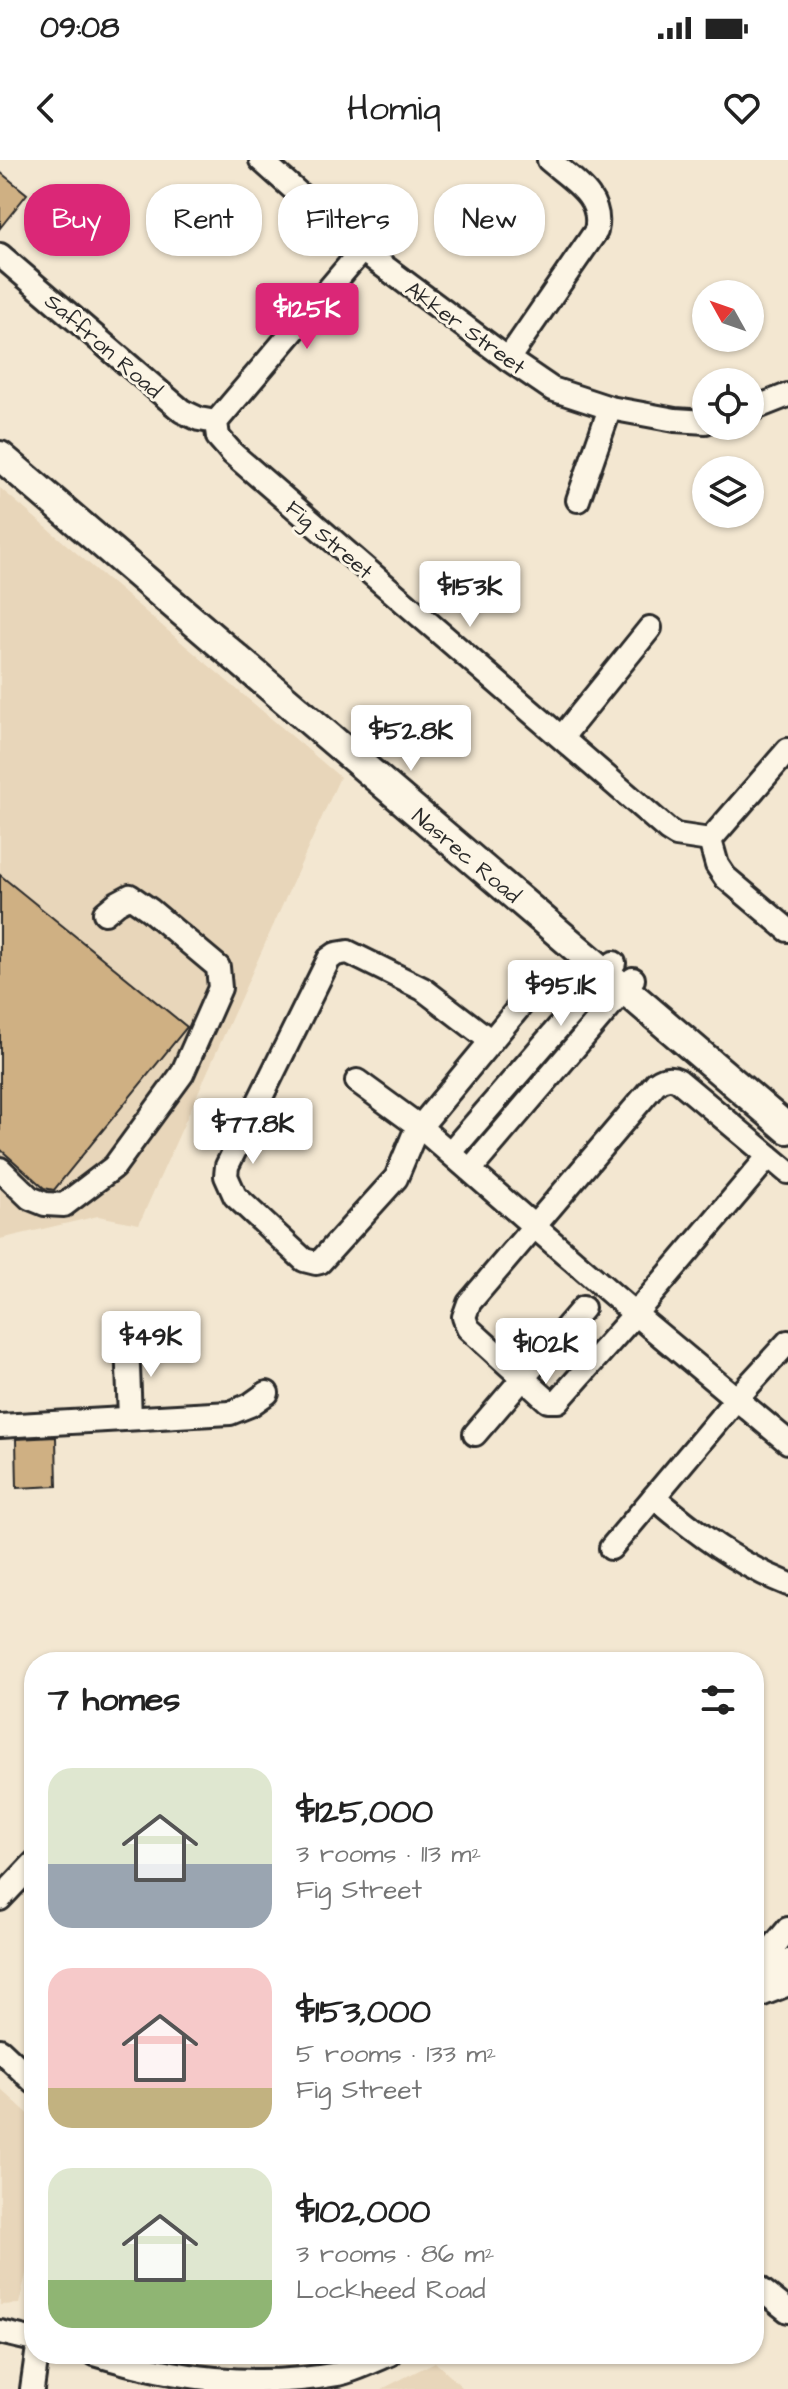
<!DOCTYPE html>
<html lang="en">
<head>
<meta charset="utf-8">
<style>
  body { margin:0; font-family:"Architects Daughter",sans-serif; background:#f2f2f2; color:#222; height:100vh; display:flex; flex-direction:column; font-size:30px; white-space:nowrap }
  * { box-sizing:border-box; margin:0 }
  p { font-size:26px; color:#767676 }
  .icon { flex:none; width:44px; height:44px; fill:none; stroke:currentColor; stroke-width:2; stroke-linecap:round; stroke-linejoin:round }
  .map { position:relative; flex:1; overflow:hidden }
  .sheet { position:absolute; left:24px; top:1492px; width:740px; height:712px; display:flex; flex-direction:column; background:#fff; border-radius:32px; box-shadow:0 2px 6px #0004 }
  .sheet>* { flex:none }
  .top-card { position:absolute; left:24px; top:24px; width:740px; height:72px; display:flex; gap:16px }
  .needle { width:52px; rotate:310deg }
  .tools { position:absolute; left:692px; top:120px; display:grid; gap:16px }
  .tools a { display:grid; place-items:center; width:72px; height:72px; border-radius:50%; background:#fff; box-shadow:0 2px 6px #0004; font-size:40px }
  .price { position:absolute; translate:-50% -68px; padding:0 18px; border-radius:8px; background:#fff; color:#222; font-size:26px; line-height:52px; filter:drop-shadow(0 2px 4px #0008) }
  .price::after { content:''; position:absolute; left:50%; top:48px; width:24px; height:18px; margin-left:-12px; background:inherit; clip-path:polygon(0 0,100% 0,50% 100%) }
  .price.selected { background:#db2777; color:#fff }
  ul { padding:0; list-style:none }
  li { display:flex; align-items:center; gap:24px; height:200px; padding:0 24px }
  li span { display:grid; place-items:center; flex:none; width:224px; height:160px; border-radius:24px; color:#555 }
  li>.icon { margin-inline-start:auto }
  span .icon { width:96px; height:96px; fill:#fffc; stroke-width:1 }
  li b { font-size:34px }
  h2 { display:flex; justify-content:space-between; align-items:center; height:96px; padding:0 24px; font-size:34px }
  .pill { padding:0 28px; border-radius:32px; background:#fff; box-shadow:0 2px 6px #0004; font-size:28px; line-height:72px }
  .pill.selected { background:#db2777; color:#fff }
  .status { display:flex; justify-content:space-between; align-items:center; height:56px; padding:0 40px; background:#fff; direction:ltr }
  .status svg { height:22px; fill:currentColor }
  header { display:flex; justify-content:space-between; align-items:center; height:104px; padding:0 24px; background:#fff; font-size:36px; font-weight:600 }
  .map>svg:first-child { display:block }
</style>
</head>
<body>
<div class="status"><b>09:08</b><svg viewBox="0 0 49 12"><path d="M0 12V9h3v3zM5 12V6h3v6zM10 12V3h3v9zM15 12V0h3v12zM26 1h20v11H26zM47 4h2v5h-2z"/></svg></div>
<header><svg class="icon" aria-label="back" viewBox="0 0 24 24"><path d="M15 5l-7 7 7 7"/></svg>Homiq<svg class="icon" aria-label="heart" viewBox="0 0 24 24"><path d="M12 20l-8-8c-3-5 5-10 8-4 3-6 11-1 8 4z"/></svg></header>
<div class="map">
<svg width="788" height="2229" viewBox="0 0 788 2229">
  <rect width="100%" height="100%" fill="#f3e7d1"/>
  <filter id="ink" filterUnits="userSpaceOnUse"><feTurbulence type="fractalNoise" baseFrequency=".0125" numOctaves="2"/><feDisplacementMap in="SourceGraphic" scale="16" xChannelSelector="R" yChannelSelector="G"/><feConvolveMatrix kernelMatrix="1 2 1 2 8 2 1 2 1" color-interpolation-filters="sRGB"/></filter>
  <g filter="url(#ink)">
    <g fill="#e8d6ba">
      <polygon points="0,328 340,617 139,1064 98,1056 0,1079"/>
      <polygon points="0,1928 34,1959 34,2080 19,2144 0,2145"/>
      <polygon points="435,2202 464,2229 382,2229"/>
    </g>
    <g fill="#cfb083" stroke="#2b2b2b" stroke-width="2">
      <polygon points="0,12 27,34 0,68"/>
      <polygon points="0,715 187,867 54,1030 44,1028 0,989"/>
      <polygon points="56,1277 57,1326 17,1328 16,1279"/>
    </g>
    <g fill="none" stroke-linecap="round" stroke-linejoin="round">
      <g stroke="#2b2b2b" stroke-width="28">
        <g id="minor">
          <polyline points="261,0 362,90 508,199 552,229 610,248 675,260 706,262"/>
          <polyline points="362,90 216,262 218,277 233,294 668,670 676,675 710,680"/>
          <polyline points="0,95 182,251 199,259 216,262"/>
          <path d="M 508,199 L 596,71 C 604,37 572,20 549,0"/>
          <polyline points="750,250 788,235"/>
          <polyline points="578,340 610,248"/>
          <polyline points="562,577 650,468"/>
          <polyline points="788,590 710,680 717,705 725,717 788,770"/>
          <polyline points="491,881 423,829 348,792 336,794 329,799 227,1006 226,1016 235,1036 304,1100 316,1103 320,1102 396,1018 413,977 420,967 540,822"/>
          <polyline points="357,921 420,967 635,1154 788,1282"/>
          <polyline points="450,993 614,803"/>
          <path d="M 769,996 L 635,1154 L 558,1241 L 548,1241 L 468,1168 L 464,1157 L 469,1143 L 656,923 C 663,918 670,916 678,920 L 788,1012"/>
          <polyline points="0,1009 30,1038 45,1044 64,1045 114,1007 182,914 220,828 218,807 150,750 130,736 117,743 105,753"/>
          <polyline points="470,1010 633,819"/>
          <polyline points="127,1182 130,1258"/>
          <polyline points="0,1266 230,1253 250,1245 267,1233"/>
          <polyline points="475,1274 583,1148"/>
          <path d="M 654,1337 C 695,1372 737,1404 788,1424"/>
          <polyline points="611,1388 737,1238 788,1182"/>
          <polyline points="0,1739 34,1703"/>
          <polyline points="754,1810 788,1769"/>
          <polyline points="762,1830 788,1801"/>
          <polyline points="0,1890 34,1922"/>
          <polyline points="754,2124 788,2151"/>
          <polyline points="0,2172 34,2180"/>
          <path d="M 95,2194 C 176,2219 254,2229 338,2214 C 356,2210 373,2201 390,2194"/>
          <polyline points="32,2229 37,2194"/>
        </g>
      </g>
      <g stroke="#2b2b2b" stroke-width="34">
        <g id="major">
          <polyline points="0,296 788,969"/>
          <polyline points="760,1832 788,1821"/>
        </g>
      </g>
      <use href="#minor" stroke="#fcf5e5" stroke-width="22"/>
      <use href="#major" stroke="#fcf5e5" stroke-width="28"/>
    </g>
  </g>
  <g text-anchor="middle" stroke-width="6" stroke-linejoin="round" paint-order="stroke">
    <g font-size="22" fill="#2b2b2b" stroke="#fcf5e5">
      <text transform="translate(466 167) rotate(36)" y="8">Akker Street</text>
      <text transform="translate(104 185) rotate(41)" y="8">Saffron Road</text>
      <text transform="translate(330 379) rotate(41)" y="8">Fig Street</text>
      <text transform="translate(467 695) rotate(40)" y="8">Nasrec Road</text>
    </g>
  </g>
</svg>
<div class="tools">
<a><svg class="needle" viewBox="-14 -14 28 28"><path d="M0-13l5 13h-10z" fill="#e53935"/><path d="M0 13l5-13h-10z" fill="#767676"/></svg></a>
<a><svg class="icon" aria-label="locate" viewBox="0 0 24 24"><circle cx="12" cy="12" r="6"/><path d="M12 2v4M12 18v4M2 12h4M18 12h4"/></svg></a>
<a><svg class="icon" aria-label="layers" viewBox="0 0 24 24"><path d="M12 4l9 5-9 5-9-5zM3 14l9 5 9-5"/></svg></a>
</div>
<b class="price selected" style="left:307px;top:191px">$125K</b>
<b class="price" style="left:470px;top:469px">$153K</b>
<b class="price" style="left:411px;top:613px">$52.8K</b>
<b class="price" style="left:561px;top:868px">$95.1K</b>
<b class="price" style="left:253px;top:1006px">$77.8K</b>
<b class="price" style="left:151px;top:1219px">$49K</b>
<b class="price" style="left:546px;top:1226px">$102K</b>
<div class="top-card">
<a class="pill selected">Buy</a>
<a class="pill">Rent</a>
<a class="pill">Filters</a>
<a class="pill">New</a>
</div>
<section class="sheet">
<h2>7 homes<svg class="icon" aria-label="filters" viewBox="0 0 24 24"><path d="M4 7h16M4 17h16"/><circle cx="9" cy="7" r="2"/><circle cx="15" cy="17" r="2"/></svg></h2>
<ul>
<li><span style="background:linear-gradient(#dfe7d0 60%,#9aa5b1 0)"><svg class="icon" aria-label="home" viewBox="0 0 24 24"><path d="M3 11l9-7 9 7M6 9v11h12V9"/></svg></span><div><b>$125,000</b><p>3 rooms · 113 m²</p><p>Fig Street</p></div></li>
<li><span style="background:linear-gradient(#f6c9c9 75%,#c2b280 0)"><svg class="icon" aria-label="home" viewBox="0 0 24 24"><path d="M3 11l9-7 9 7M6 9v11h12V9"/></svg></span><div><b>$153,000</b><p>5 rooms · 133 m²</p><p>Fig Street</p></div></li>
<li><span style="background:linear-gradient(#dfe7d0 70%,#8fb573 0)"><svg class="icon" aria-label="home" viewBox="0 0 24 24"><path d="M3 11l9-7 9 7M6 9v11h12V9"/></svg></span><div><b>$102,000</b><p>3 rooms · 86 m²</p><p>Lockheed Road</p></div></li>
</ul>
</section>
</div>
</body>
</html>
